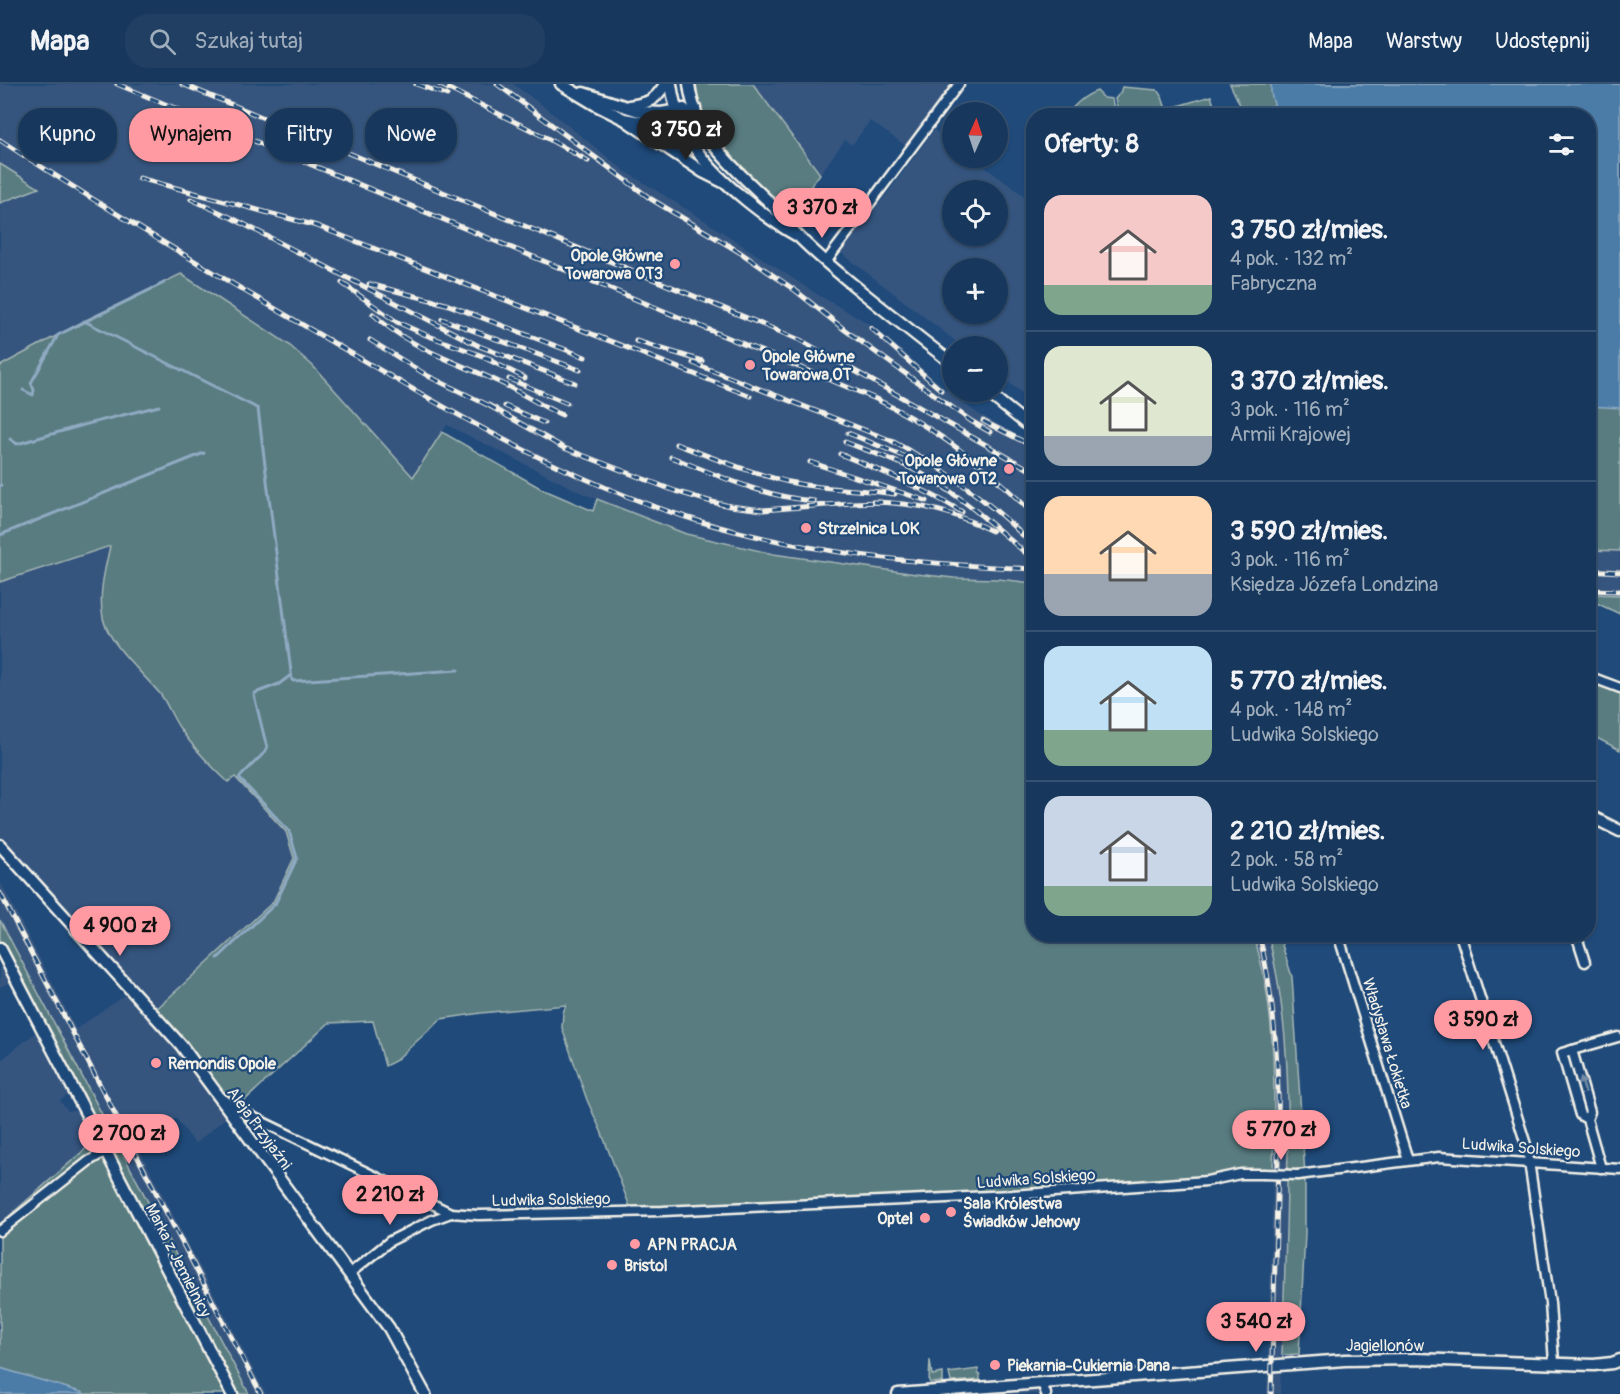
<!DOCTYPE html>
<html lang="pl">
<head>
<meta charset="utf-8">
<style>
  body { margin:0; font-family:Pangolin,sans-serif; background:#203f62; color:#f1f3f6; height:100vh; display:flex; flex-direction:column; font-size:22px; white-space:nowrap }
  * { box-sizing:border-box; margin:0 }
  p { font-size:20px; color:#9eacbb }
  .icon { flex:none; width:33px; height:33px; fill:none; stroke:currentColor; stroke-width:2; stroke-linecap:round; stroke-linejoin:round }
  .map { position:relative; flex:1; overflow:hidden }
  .details { position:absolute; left:1026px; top:24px; width:570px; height:834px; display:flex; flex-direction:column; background:#17385c; border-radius:24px; box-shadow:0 2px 4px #0004,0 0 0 2px #365272 }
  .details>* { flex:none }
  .top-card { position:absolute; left:18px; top:24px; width:570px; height:54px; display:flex; gap:12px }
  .needle { width:39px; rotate:3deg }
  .fabs { position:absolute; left:942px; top:18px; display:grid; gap:12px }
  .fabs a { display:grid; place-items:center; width:66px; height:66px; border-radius:50%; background:#17385c; box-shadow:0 2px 4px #0004,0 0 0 2px #365272; font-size:30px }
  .price { position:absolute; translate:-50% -51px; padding:0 14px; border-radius:21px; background:#ff9aa2; color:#111; font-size:20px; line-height:39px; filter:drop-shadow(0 2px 3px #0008) }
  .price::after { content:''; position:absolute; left:50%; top:36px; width:18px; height:14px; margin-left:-9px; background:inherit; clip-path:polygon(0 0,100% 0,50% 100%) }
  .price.current { background:#222; color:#fff }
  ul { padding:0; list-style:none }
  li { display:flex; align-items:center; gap:18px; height:150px; padding:0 18px }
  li+li { border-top:2px solid #365272 }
  li span { display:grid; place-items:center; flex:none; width:168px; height:120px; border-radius:18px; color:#555 }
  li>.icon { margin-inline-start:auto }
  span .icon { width:72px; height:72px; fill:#fffc; stroke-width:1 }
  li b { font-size:26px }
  h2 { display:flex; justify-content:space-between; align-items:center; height:72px; padding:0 18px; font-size:26px }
  .chip { padding:0 21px; border-radius:24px; background:#17385c; box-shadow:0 2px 4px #0004,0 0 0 2px #365272; font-size:21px; line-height:54px }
  .chip.current { background:#ff9aa2; color:#111 }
  header { display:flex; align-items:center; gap:36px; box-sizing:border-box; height:84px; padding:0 30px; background:#17385c; border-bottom:2px solid #365272 }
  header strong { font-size:28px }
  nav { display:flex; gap:33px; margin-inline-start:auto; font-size:21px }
  .search { width:420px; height:54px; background:#203f62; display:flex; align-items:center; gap:15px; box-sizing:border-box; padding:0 21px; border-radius:24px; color:#9eacbb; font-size:22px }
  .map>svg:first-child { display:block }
</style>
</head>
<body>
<header>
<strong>Mapa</strong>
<div class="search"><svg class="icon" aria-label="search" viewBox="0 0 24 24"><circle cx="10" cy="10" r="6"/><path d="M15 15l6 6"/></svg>Szukaj tutaj</div>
<nav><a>Mapa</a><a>Warstwy</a><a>Udostępnij</a></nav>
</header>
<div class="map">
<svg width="1620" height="1310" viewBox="0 0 1620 1310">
  <rect width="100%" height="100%" fill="#1f4a7a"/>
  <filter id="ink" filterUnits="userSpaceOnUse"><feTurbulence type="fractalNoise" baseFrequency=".0167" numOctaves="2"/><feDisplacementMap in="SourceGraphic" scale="12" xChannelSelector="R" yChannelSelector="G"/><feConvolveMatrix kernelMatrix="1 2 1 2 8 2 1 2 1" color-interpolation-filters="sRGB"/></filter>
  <g filter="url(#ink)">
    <g fill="#35557f" fill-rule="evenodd">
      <polygon points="0,0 513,0 546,24 625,87 707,138 815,209 873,242 956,314 977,329 1033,360 1033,499 998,495 954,494 867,484 773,470 686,450 584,410 447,341 414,393 313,282 288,260 181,190 84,237 0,282 0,119 39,104 0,80"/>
      <polygon points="753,0 959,0 906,62 870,37 852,61 845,56 820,90"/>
      <path d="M 934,46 L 952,59 L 952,74 L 972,74 L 1033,118 L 1033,318 L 998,290 L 998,262 L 962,262 L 840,168 L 887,110 ZM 952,106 L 998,106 L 998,152 L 952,152 ZM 952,184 L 998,184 L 998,230 L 952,230 Z"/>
      <polygon points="111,461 100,512 110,550 119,563 162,613 178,642 228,698 234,692 286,748 294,774 273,818 169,912 231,1029 195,1060 176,1034 139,1065 266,1310 249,1310 0,836 0,797 76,945 131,907 0,761 0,498"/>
      <polygon points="1588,466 1620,467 1620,511 1589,510"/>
      <polygon points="1254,851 1268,851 1270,857 1281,914 1287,982 1288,1064 1280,1310 1267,1310 1273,1087 1267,909"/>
      <polygon points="0,864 16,895 0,903"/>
      <polygon points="35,949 68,1011 60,1017 68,1027 77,1027 92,1059 0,1141 0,977"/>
      <polygon points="1042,1299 1046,1310 1004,1310 1003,1302"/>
    </g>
    <g fill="#587b80" stroke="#a6b6b4" stroke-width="1.5">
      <path d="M 696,0 L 753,0 L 820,90 L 790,130 C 753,96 700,55 696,0 Z"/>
      <polygon points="1230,0 1620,0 1620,467 1589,466 1588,32 1242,31 1240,21"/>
      <polygon points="1122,3 1157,6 1162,13 1168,31 1119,31 1115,15 1120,9"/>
      <path d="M 1097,7 L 1104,14 L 1112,15 L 1115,31 L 1066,31 C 1075,21 1083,12 1097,7 Z"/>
      <polygon points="1211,12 1217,31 1174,31 1171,24"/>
      <polygon points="0,80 39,104 0,119"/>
      <path d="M 181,190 L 288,260 L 313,282 L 413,393 L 442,348 L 542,405 L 593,427 L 597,415 L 686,450 L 773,470 L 916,490 L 954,494 L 998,495 L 1033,499 L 1034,850 L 1254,851 C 1259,870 1264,890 1267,910 C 1276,968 1274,1028 1273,1087 L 1255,1086 L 1244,1090 L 1207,1097 L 632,1128 L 601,1047 L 587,1016 L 562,944 L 563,929 L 566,921 L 481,929 L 441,935 L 395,977 L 385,982 L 373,937 L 329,939 L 231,1029 L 152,929 L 273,818 L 294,774 L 286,748 L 235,693 L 228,698 C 210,681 193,664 179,643 C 172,633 168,621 161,611 C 144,590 109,561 103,534 C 98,509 105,486 110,462 L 0,498 L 0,282 L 84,237 Z"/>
      <polygon points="1589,510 1620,511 1620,530 1594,518 1589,518"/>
      <polygon points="1588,592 1620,604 1620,666 1589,650"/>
      <polygon points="0,836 249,1310 85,1310 0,1284 0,1140 99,1053 0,864"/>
      <path d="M 1268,851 L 1279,851 L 1292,893 L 1305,1091 L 1305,1149 L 1299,1270 L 1282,1271 C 1284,1215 1286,1158 1287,1102 C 1290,1018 1289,932 1268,851 Z"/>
      <polygon points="930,1276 932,1291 943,1289 943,1298 930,1299 929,1297"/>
      <polygon points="978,1285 978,1290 980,1290 980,1296 951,1298 949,1289"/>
    </g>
    <g fill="#4b7ba8" stroke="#8faac2" stroke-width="1.5">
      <polygon points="1271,0 1620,0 1620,324 1589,322 1588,32 1277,31 1271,10"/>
      <polygon points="0,1284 81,1308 85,1310 0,1310"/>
    </g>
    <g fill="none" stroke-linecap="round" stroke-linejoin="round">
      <g stroke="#8faac2" stroke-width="3">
        <polyline points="84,237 253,322 258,325 292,596 293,597 458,586"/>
        <polyline points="23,306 33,311 34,306 31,299 58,251 164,199"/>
        <polyline points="10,355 17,360 87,340 159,322"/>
        <polyline points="0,402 1,401"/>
        <polyline points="0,451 204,369"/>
        <polyline points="218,874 275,820 297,774 289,747 239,694 265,668 267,664 254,611 255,609 279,600 291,591"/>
      </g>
      <g stroke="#f4f1e8" stroke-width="13">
        <g id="minor">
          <polyline points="826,178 959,0"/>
          <polyline points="1588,592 1620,604"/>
          <polyline points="1338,850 1408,1076"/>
          <polyline points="1460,850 1527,1064 1550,1219 1554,1279"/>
          <polyline points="1576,850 1585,878"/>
          <polyline points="1572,966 1590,1028 1587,1035"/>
          <polyline points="225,1016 236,1025 451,1129 478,1131 663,1127 1012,1111 1207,1097 1240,1090 1263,1090"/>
          <polyline points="1601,1084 1587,1035 1580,1031 1562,969 1618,953"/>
          <polyline points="1298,1091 1439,1073 1620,1085"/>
          <polyline points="0,1147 89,1077 106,1067"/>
          <polyline points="349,1190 390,1157 432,1136 451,1129"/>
          <polyline points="1042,1299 1046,1310"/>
        </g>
      </g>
      <g stroke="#f4f1e8" stroke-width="15">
        <g id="tertiary">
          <polyline points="561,0 596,21 624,35 646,39 665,39 679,35 695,24"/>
          <polyline points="583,9 642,28 661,29 684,25"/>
          <path d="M 629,22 C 648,19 655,17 665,0"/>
          <polyline points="627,37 703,88 723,98"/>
          <polyline points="0,761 181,961 389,1244 425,1310"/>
          <polyline points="898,1310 1345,1276 1415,1275 1594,1281 1612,1279 1620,1276"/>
        </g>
      </g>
      <g stroke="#f4f1e8" stroke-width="15">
        <g id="secondary">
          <path d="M 671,0 C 678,53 706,84 747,117 C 762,129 777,141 796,151"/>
          <path d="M 689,0 C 696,56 733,82 770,119 C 781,130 789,143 800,154 C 819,173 841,191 862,208 C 892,232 922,256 952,279"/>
          <polyline points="987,308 1034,346"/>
          <polyline points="1588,731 1620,747"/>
          <polyline points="0,864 232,1310"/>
        </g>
      </g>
      <use href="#minor" stroke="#1f4a7a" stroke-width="8"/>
      <use href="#tertiary" stroke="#1f4a7a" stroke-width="10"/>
      <use href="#secondary" stroke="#1f4a7a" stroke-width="10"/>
      <g stroke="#f4f1e8" stroke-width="5">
        <g id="rail">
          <path d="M 117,0 L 876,315 C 936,344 987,383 1034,431"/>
          <polyline points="182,0 800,256 1034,388"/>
          <polyline points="416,0 447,11"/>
          <polyline points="439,0 547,54 588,77"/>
          <polyline points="497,0 651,115 741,169 796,207 845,246 971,337 990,348"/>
          <path d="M 0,56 C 109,127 220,193 332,258 C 449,327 564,396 695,436 C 808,470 917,480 1034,485"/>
          <polyline points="139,94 317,142 750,312"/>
          <polyline points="191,115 232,134 479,262 575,299"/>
          <polyline points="342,199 397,238 426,251 491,275"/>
          <polyline points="369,200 446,220 585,273"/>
          <path d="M 373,230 C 410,265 457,278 501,299 C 522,309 541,322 562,331"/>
          <polyline points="442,235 580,286"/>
          <polyline points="871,244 941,306"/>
          <polyline points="370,256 428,292 496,325"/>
          <polyline points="636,257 702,277"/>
          <polyline points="483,273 525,294"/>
          <polyline points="693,279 890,356 935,381"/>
          <polyline points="509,295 567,319"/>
          <polyline points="488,321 564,364 675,407 712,418 730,422 763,426 852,419 881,418"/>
          <polyline points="505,322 544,339"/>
          <polyline points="983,337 1034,363"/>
          <polyline points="848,349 906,373"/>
          <path d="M 845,358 C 874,369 904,379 931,395 C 968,417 1000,448 1034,476"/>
          <path d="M 676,360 C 713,374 756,391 794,399 C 828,406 862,405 895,410"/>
          <path d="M 840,370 C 884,388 921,403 962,428"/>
          <path d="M 671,373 C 717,391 764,413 814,417"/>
          <path d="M 929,377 C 967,403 1003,429 1034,463"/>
          <polyline points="810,378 927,417"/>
          <path d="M 873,418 C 919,419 951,427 992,447"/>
          <polyline points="1588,486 1620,488"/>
          <polyline points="1588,506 1620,507"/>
          <polyline points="0,809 261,1310"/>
          <path d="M 1259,850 C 1280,937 1280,1025 1277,1114 C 1275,1179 1273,1245 1271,1310"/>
        </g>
      </g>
      <use href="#rail" stroke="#1f4a7a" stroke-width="3" stroke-dasharray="9" stroke-linecap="butt"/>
      <g stroke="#f4f1e8" stroke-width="13" stroke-linecap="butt">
        <polyline id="minor-bridge" points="1263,1090 1298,1091"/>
      </g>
      <use href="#minor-bridge" stroke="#1f4a7a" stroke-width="8"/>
    </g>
    <defs><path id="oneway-solid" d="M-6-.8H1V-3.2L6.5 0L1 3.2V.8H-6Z" transform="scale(1.5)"/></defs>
    <use fill="#748da6" href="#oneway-solid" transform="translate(1583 1001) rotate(-106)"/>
  </g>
  <g fill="#ff9aa2" stroke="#1f4a7a" stroke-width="2">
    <circle cx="675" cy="180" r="6"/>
    <circle cx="750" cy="281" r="6"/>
    <circle cx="1009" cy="385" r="6"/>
    <circle cx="806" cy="444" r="6"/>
    <circle cx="156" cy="979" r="6"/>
    <circle cx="951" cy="1128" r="6"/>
    <circle cx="925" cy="1134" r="6"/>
    <circle cx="635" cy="1160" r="6"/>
    <circle cx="612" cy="1181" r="6"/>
    <circle cx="995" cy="1281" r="6"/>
  </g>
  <g text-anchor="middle" stroke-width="4.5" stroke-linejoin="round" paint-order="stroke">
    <g font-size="16" font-weight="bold" fill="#f4f1e8" stroke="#1f4a7a" text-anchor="start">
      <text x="663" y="177" text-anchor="end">Opole Główne<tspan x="663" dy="18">Towarowa OT3</tspan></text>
      <text x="762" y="278">Opole Główne<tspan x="762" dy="18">Towarowa OT</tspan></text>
      <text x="997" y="382" text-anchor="end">Opole Główne<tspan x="997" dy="18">Towarowa OT2</tspan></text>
      <text x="818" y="450">Strzelnica LOK</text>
      <text x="168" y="985">Remondis Opole</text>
      <text x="963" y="1125">Sala Królestwa<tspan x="963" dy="18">Świadków Jehowy</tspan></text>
      <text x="913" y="1140" text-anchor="end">Optel</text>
      <text x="647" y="1166">APN PRACJA</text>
      <text x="624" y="1187">Bristol</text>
      <text x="1007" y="1287">Piekarnia-Cukiernia Dana</text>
    </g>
    <g font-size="16" fill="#f4f1e8" stroke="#1f4a7a">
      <text transform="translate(1388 959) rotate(73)" y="6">Władysława Łokietka</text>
      <text transform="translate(260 1044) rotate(54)" y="6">Aleja Przyjaźni</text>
      <text transform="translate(1521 1063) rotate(4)" y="6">Ludwika Solskiego</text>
      <text transform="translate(1036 1094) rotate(-4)" y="6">Ludwika Solskiego</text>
      <text transform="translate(551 1115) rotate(-1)" y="6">Ludwika Solskiego</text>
      <text transform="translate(179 1176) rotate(63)" y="6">Marka z Jemielnicy</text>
      <text x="1385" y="1267">Jagiellonów</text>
    </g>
  </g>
</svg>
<div class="fabs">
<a><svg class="needle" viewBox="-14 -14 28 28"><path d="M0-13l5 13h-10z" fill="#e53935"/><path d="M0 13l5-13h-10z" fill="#9eacbb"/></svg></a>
<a><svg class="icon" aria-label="locate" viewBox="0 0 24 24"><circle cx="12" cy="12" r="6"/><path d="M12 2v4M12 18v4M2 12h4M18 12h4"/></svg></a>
<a>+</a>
<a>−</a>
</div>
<b class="price current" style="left:686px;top:77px">3 750 zł</b>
<b class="price" style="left:822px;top:155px">3 370 zł</b>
<b class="price" style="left:120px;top:873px">4 900 zł</b>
<b class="price" style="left:1483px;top:967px">3 590 zł</b>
<b class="price" style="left:1281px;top:1077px">5 770 zł</b>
<b class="price" style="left:129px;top:1081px">2 700 zł</b>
<b class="price" style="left:390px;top:1142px">2 210 zł</b>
<b class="price" style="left:1256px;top:1269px">3 540 zł</b>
<div class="top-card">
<a class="chip">Kupno</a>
<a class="chip current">Wynajem</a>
<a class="chip">Filtry</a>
<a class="chip">Nowe</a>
</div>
<section class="details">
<h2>Oferty: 8<svg class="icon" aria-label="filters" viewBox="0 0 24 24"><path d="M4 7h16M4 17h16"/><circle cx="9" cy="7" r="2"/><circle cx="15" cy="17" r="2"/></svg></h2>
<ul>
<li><span style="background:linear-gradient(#f6c9c9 75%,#7fa58c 0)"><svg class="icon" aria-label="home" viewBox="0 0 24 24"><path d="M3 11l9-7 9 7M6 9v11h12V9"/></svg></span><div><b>3 750 zł/mies.</b><p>4 pok. · 132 m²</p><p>Fabryczna</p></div></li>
<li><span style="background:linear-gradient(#dfe7d0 75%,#9aa5b1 0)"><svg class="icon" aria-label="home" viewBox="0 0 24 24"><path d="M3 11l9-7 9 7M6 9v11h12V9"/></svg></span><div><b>3 370 zł/mies.</b><p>3 pok. · 116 m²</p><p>Armii Krajowej</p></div></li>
<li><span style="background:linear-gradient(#ffd9b3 65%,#9aa5b1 0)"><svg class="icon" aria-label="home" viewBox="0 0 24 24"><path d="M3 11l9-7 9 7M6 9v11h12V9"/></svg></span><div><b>3 590 zł/mies.</b><p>3 pok. · 116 m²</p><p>Księdza Józefa Londzina</p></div></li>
<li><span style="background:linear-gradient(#bfe0f5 70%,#7fa58c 0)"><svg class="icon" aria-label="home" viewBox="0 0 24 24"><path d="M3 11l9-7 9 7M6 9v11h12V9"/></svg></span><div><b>5 770 zł/mies.</b><p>4 pok. · 148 m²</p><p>Ludwika Solskiego</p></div></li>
<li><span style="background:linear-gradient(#c9d6e8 75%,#7fa58c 0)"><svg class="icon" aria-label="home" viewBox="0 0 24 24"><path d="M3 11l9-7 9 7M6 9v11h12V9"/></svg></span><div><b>2 210 zł/mies.</b><p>2 pok. · 58 m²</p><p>Ludwika Solskiego</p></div></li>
</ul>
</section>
</div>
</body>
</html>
